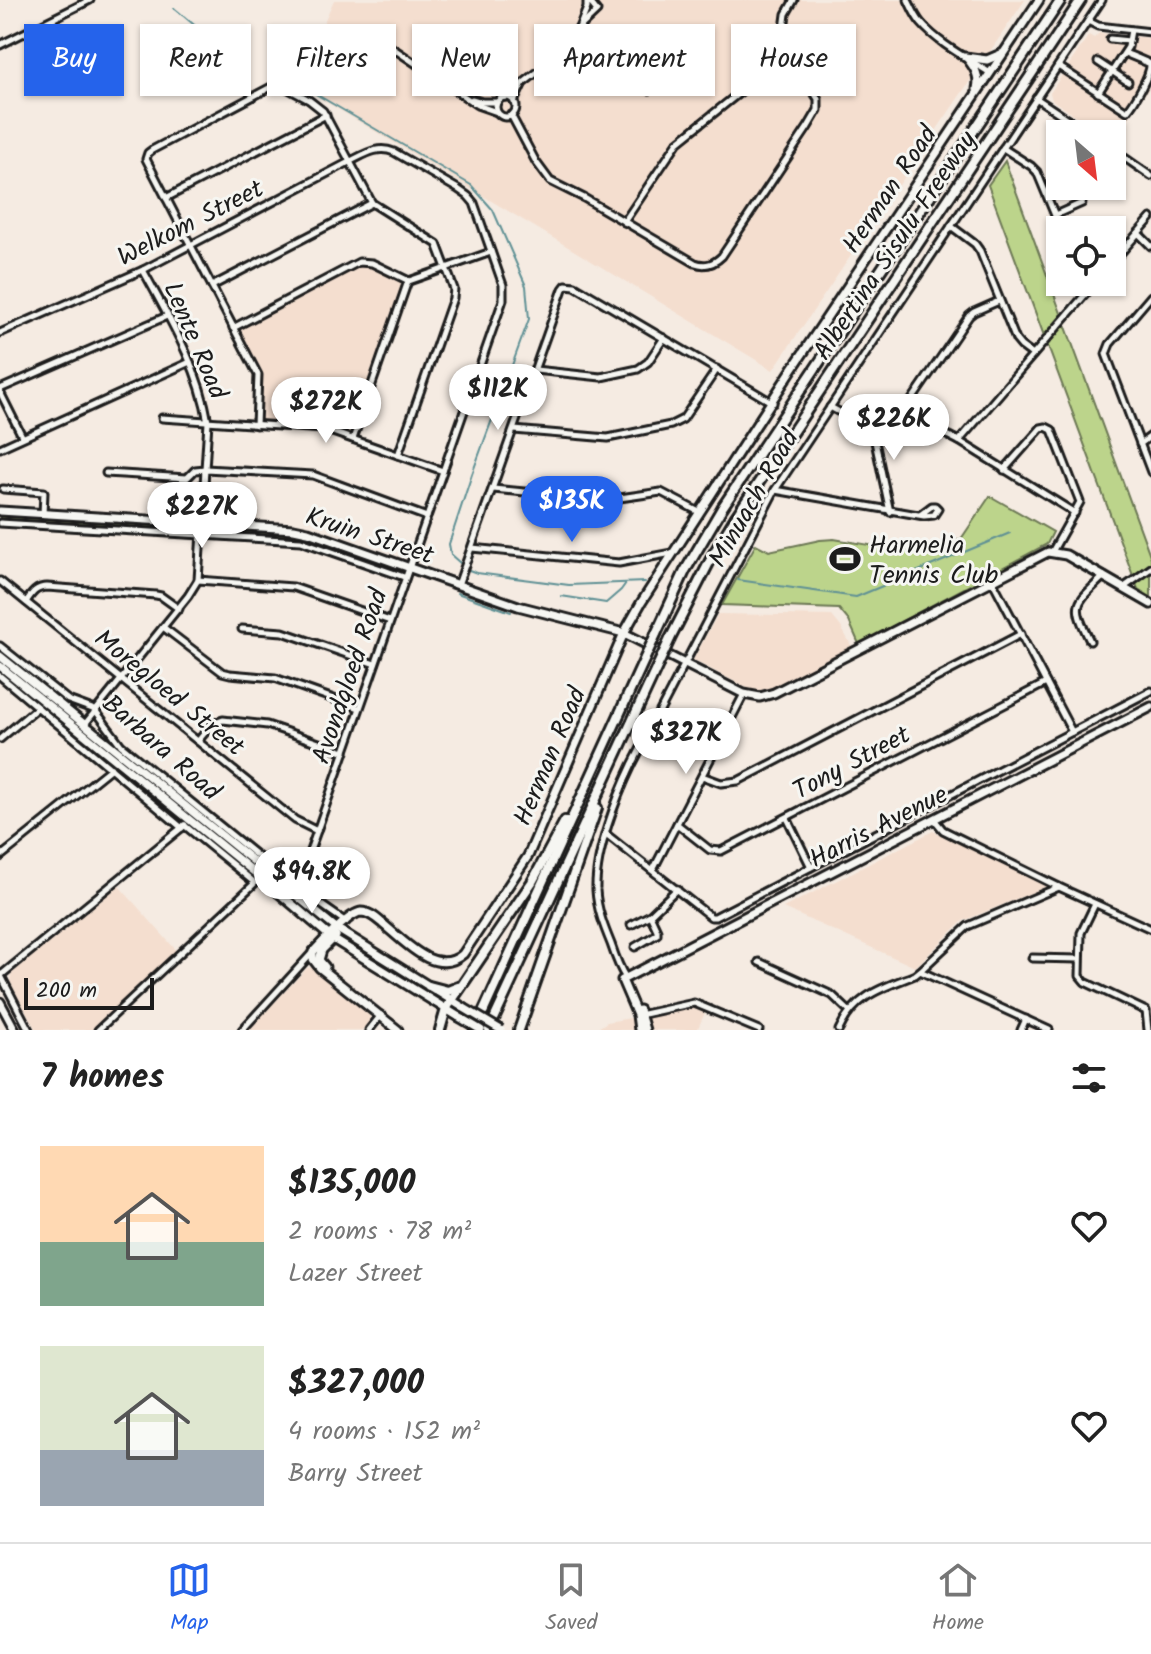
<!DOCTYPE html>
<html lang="en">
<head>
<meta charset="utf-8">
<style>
  body { margin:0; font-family:Kalam,sans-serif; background:#f6f6f6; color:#222; height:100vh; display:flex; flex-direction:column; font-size:30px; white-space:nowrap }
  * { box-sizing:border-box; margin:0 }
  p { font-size:26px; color:#767676 }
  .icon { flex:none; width:44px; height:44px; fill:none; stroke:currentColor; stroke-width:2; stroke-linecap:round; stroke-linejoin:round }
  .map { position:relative; height:1030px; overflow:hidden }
  .side { display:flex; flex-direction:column; background:#fff; flex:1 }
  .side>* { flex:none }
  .hud { position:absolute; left:24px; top:24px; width:1104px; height:72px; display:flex; gap:16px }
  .needle { width:52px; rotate:152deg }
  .tools { position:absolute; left:1046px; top:120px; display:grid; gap:16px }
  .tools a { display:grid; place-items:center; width:80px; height:80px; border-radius:0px; background:#fff; box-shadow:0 2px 6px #0004; font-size:40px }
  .scale { position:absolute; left:24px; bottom:20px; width:130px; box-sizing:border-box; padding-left:8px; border:4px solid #1c1c1c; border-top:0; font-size:22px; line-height:28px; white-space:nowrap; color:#1c1c1c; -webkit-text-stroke:6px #f6f6f2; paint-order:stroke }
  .price { position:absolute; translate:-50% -68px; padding:0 18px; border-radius:28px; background:#fff; color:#222; font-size:26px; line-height:52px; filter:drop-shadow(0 2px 4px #0008) }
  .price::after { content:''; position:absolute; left:50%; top:48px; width:24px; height:18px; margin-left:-12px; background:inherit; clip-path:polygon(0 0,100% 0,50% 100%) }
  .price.selected { background:#2563eb; color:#fff }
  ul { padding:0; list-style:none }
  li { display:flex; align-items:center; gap:24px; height:200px; padding:0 40px }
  li span { display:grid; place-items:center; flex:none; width:224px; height:160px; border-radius:0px; color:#555 }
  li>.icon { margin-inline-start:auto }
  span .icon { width:96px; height:96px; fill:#fffc; stroke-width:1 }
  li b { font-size:34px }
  h2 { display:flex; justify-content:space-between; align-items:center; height:96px; padding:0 40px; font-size:34px }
  .chip { padding:0 28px; border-radius:0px; background:#fff; box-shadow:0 2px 6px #0004; font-size:28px; line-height:72px }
  .chip.selected { background:#2563eb; color:#fff }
  .dock { display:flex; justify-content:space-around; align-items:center; height:112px; border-top:2px solid #e0e0e0; background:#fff; font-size:22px; color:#767676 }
  .dock a { display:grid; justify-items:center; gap:4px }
  .dock .selected { color:#2563eb }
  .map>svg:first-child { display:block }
</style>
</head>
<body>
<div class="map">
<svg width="1151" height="1030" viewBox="0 0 1151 1030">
  <rect width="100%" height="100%" fill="#f5ebe2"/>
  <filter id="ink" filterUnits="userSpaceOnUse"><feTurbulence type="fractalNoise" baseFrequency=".0125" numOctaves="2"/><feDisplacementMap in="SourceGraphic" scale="16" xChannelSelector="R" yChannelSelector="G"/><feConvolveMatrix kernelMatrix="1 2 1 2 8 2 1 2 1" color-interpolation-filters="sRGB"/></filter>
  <g filter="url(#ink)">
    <g fill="#f4decf">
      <polygon points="334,0 1025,0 773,370 308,91 308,57"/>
      <polygon points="1099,33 1151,38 1149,88 1113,142 1112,134 1102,134 1052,100 1050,93 1089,35 1094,38"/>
      <polygon points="359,262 407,285 351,437 254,424 257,372 233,327"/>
      <polygon points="718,614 832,616 841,627 852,647 778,686 757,693 693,660"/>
      <polygon points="933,831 1050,885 963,921 915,967 783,908"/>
      <polygon points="119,886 177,951 91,1030 36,1030 10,982 11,974"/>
      <polygon points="313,967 370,1014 371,1020 362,1030 249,1030 307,968"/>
      <polygon points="695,1007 706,1011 697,1030 595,1030 607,1022"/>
    </g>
    <g fill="#bcd48b" stroke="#6c7854" stroke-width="2">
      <polygon points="1005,161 1151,558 1151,597 1138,589 988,185"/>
      <polygon points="990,496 1053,532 1047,544 859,644 849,621 839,609 722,605 756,544 769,551 820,540 834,539 922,554 961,539"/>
      <polygon points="0,514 194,526 198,530 195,533 0,520"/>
      <polygon points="207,527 295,532 404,570 402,573 302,539 207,533 204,530"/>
    </g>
    <polygon fill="#8ddfe6" stroke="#609195" stroke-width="2" points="212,33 243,62 223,75 218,75 212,68 199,41 203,35"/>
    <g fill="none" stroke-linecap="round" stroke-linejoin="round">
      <g stroke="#609195" stroke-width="2">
        <polyline points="174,8 205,34"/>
        <path d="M 307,40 C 303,58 302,78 314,93 L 471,185 L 493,210 L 526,286 L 529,319 L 472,474 L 449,544 L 451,555 L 460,563"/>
        <polyline points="200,82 210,63"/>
        <polyline points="469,570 477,573 569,585 645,582"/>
        <polyline points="738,580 856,597 1010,533"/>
        <polyline points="457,593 511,612"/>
        <polyline points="561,596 606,603 621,590 626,583"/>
      </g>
      <g stroke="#1c1c1c" stroke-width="11">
        <g id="minor">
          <polyline points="587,0 587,8 579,28 634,87 650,90 673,72"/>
          <path d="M 908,0 C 912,8 915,16 921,23 C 939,44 967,58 990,73"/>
          <polyline points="1088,21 1098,26 1151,32"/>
          <polyline points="1110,39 1129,41"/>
          <polyline points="0,45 90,0"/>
          <polyline points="391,47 477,105 497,112"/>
          <polyline points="1098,62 1128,82"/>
          <path d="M 1058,66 L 1127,111 C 1134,103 1151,74 1150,64 C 1147,62 1129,55 1125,53"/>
          <polyline points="1098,93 1128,47 1131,30"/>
          <polyline points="505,97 556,58 579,28 597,11 589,1"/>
          <circle cx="506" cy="107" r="10"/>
          <polyline points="1036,98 1090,134"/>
          <polyline points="472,99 482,102 497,102"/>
          <polyline points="514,102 522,85"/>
          <path d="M 511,115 L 536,162 L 550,181 L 584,198 L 695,263 C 706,267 714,264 722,256 L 808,127 L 818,110 L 818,99 L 789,53 L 784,29 L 786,14 L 794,0"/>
          <polyline points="1003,148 1031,166 1037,172 1061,230"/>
          <polyline points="1112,149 1151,176"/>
          <polyline points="166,198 326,115"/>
          <polyline points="1055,215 1082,203"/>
          <polyline points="624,222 678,142 789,53"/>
          <polyline points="951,226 975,244 980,251 1016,340 1021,346 1033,355"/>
          <polyline points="1138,233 1151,246"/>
          <polyline points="1112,263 1151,218"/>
          <polyline points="212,286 372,203"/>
          <polyline points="1151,296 1110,344 1106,354 1151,472"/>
          <polyline points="233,328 359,262 372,263 409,281 491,252"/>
          <path d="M 0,333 L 143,270 L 351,161 C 365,154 378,145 394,152 L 458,189 L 468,196 L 474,203 L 503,285 L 503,300 L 305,865 L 299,878 L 293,885"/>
          <polyline points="535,370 601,377 638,369 648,362 664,338"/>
          <polyline points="0,389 167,316"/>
          <polyline points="0,392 22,436"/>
          <polyline points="830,407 854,420 903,413 959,441 1075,513"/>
          <polyline points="903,413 969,316 974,312 999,301"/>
          <polyline points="162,418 324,429 443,471"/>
          <polyline points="870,418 890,512"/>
          <polyline points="256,425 258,375 146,159 148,153 152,150 271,87 283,86 309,100 323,111 372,203 437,244 454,289 453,298 398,455"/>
          <polyline points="514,430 608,438 671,425 683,419 717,369"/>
          <polyline points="353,439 408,281"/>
          <polyline points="959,441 1096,282"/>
          <polyline points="1140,444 1151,436"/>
          <polyline points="0,448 190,362"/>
          <polyline points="1004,470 1041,428 1046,427 1052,430 1080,502 1052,552"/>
          <polyline points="106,473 187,478 195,470 205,469 313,475 427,517"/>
          <polyline points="3,489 44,492 43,514"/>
          <polyline points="493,489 606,500 661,492 699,512"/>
          <polyline points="775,490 924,516 934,515 938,509 935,506 932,506 920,515"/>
          <polyline points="0,523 301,541 404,577"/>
          <polyline points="472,548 619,563 672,553"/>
          <polyline points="198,580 293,587 390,621"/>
          <polyline points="992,580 1072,732"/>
          <polyline points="0,581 295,820 317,831"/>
          <polyline points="458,585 563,289 566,285 575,286 773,403"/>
          <polyline points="1123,588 1151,568"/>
          <path d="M 26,602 C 32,593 36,587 47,587 L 156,595 L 161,596 L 179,609"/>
          <polyline points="163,627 222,672 230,674 275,678 359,708"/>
          <polyline points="242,629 283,632 375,664"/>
          <path d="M 1090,641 C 1071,602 1075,605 1104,576"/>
          <polyline points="0,646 68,700 95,710 121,745 293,885 346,922"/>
          <polyline points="0,676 182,828"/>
          <path d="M 85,724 L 188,596 L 198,580 L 208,422 C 199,367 169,318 143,270"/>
          <polyline points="0,739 38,707"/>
          <polyline points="198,741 212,724 223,720 267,725 345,752"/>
          <polyline points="702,776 721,783 738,781 1021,634"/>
          <polyline points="787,818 811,867"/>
          <polyline points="934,819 943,830 953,835 1059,887 1151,929"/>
          <polyline points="677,824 710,850 721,851 1046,683"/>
          <polyline points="606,834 702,910 711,917 715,917 1151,691"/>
          <polyline points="0,857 111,768"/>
          <polyline points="653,870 744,694"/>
          <polyline points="1095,904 1081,933 1080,976 1085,982 1146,1011"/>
          <polyline points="631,925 650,915 677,889"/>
          <polyline points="635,947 657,934 657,930 650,915"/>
          <polyline points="1032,958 1079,959"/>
          <polyline points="759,962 832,995 849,1011"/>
          <polyline points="920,971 968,926 1059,887"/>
          <polyline points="0,974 29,1030"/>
          <polyline points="0,976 185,825"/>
          <path d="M 626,978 C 619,968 615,956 611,944 C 604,927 597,909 596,890 C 595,853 616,798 632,765 L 775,490 L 1102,0"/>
          <polyline points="1146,1011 1148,1030"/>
          <polyline points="639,1015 694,1003 759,1030"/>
          <polyline points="98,1030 255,883 184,825"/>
          <polyline points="242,1030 313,952"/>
          <polyline points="369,1030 381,1015"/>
          <path d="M 839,1030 C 855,995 882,988 915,975 L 920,971 L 1049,1030"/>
          <polyline points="1021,1030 1026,1019"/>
        </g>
      </g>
      <g stroke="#1c1c1c" stroke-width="13">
        <g id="major">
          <polyline points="965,57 987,60 1001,54"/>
          <path d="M 967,58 C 975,68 980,76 977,89"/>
          <polyline points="0,511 294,529 308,532 518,606 624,633 744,694 760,697 774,693 1048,552 1066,555 1151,604"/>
          <polyline points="0,656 336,928 464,1008"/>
          <polyline points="0,666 265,881 333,939 459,1017"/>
          <polyline points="325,967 319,960 322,950 336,936"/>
          <polyline points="0,1002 15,1030"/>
          <polyline points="639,1010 645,1030"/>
          <path d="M 398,1030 L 320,968 L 313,959 L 313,952 C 321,943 350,913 361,912 C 370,912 377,919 383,924 C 404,941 436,978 463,954 L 528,856 L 624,633 L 641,603 L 793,368 L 1039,0"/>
          <polyline points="639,1030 637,1015 622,980 1151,707"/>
        </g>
      </g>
      <g stroke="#1c1c1c" stroke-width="14">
        <g id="highway">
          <polyline points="656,634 685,571 722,508 1061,0"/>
          <polyline points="670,639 714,553 735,518 1081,0"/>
          <polyline points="429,986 448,991 458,987"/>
          <polyline points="440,1030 446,1009 532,882 565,821"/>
          <polyline points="475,1030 645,658"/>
          <polyline points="489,1030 658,665"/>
          <polyline points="519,1030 597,808"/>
        </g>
      </g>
      <use href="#minor" stroke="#f6f6f2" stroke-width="5"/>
      <use href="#major" stroke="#f6f6f2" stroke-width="7"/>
      <use href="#highway" stroke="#f6f6f2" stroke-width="8"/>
      <g stroke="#1c1c1c" stroke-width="13" stroke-linecap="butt">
        <g id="major-bridge">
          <polyline points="464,1008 501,1030"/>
          <polyline points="459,1017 481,1030"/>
        </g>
      </g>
      <g stroke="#1c1c1c" stroke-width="14" stroke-linecap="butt">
        <g id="highway-bridge">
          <polyline points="645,658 656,634"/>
          <polyline points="658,665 670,639"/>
        </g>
      </g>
      <use href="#major-bridge" stroke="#f6f6f2" stroke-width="7"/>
      <use href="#highway-bridge" stroke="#f6f6f2" stroke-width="8"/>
    </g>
  </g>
  <defs>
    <g id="stadium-bare" transform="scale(2.4)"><path d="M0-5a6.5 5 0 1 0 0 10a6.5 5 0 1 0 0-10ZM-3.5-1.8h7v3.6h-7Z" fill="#1c1c1c" stroke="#f6f6f2" stroke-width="2.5" paint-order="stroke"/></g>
  </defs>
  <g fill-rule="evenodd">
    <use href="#stadium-bare" x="845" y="559"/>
  </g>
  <g text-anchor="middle" stroke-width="6" stroke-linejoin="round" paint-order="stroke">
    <g font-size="26" fill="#1c1c1c" stroke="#f6f6f2">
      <text transform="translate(889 189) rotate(-56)" y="9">Herman Road</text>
      <text transform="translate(190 222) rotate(-27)" y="9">Welkom Street</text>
      <text transform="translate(894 245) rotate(-56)" y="9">Albertina Sisulu Freeway</text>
      <text transform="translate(196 340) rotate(67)" y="9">Lente Road</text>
      <text transform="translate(753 498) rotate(-60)" y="9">Minuach Road</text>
      <text transform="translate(370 535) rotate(18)" y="9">Kruin Street</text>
      <text transform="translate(349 676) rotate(-71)" y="9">Avondgloed Road</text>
      <text transform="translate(170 692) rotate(39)" y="9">Moregloed Street</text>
      <text transform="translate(162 747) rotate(41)" y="9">Barbara Road</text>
      <text transform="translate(549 756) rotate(-67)" y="9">Herman Road</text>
      <text transform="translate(851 762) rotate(-28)" y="9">Tony Street</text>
      <text transform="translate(878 826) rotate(-27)" y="9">Harris Avenue</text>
    </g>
    <g font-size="26" fill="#1c1c1c" stroke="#f6f6f2" text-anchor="start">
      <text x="869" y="553">Harmelia<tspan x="869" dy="30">Tennis Club</tspan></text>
    </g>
  </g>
</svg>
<div class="tools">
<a><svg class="needle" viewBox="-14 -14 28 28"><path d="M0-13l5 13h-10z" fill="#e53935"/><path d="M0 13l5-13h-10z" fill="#767676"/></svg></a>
<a><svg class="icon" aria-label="locate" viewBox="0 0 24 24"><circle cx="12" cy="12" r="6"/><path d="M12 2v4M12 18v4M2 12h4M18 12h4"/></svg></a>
</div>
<div class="scale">200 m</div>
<b class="price" style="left:498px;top:432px">$112K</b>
<b class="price" style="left:326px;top:445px">$272K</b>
<b class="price" style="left:894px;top:462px">$226K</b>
<b class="price selected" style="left:572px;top:544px">$135K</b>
<b class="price" style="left:202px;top:550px">$227K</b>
<b class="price" style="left:686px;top:776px">$327K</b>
<b class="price" style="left:312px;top:915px">$94.8K</b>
<div class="hud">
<a class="chip selected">Buy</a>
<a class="chip">Rent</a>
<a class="chip">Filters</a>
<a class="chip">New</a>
<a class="chip">Apartment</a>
<a class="chip">House</a>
</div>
</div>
<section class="side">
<h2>7 homes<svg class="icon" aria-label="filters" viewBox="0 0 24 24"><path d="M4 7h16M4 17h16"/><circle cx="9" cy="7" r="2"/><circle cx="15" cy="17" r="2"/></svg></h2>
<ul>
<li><span style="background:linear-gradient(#ffd9b3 60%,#7fa58c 0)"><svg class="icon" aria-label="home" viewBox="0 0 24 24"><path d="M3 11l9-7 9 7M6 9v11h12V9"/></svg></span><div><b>$135,000</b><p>2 rooms · 78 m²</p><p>Lazer Street</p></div><svg class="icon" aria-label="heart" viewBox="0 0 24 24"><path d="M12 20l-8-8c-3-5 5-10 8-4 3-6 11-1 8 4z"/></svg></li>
<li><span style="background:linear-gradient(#dfe7d0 65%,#9aa5b1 0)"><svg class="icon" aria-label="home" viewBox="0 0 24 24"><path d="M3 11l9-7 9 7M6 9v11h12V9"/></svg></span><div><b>$327,000</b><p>4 rooms · 152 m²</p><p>Barry Street</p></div><svg class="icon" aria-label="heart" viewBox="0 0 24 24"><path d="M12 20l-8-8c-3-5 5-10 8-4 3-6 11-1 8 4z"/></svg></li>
</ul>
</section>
<nav class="dock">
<a class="selected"><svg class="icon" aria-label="map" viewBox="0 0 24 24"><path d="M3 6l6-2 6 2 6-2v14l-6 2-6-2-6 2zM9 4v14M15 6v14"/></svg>Map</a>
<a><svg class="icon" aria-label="saved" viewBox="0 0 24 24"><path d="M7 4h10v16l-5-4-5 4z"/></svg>Saved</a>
<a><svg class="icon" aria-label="home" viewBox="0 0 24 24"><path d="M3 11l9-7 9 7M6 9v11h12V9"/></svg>Home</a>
</nav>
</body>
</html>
